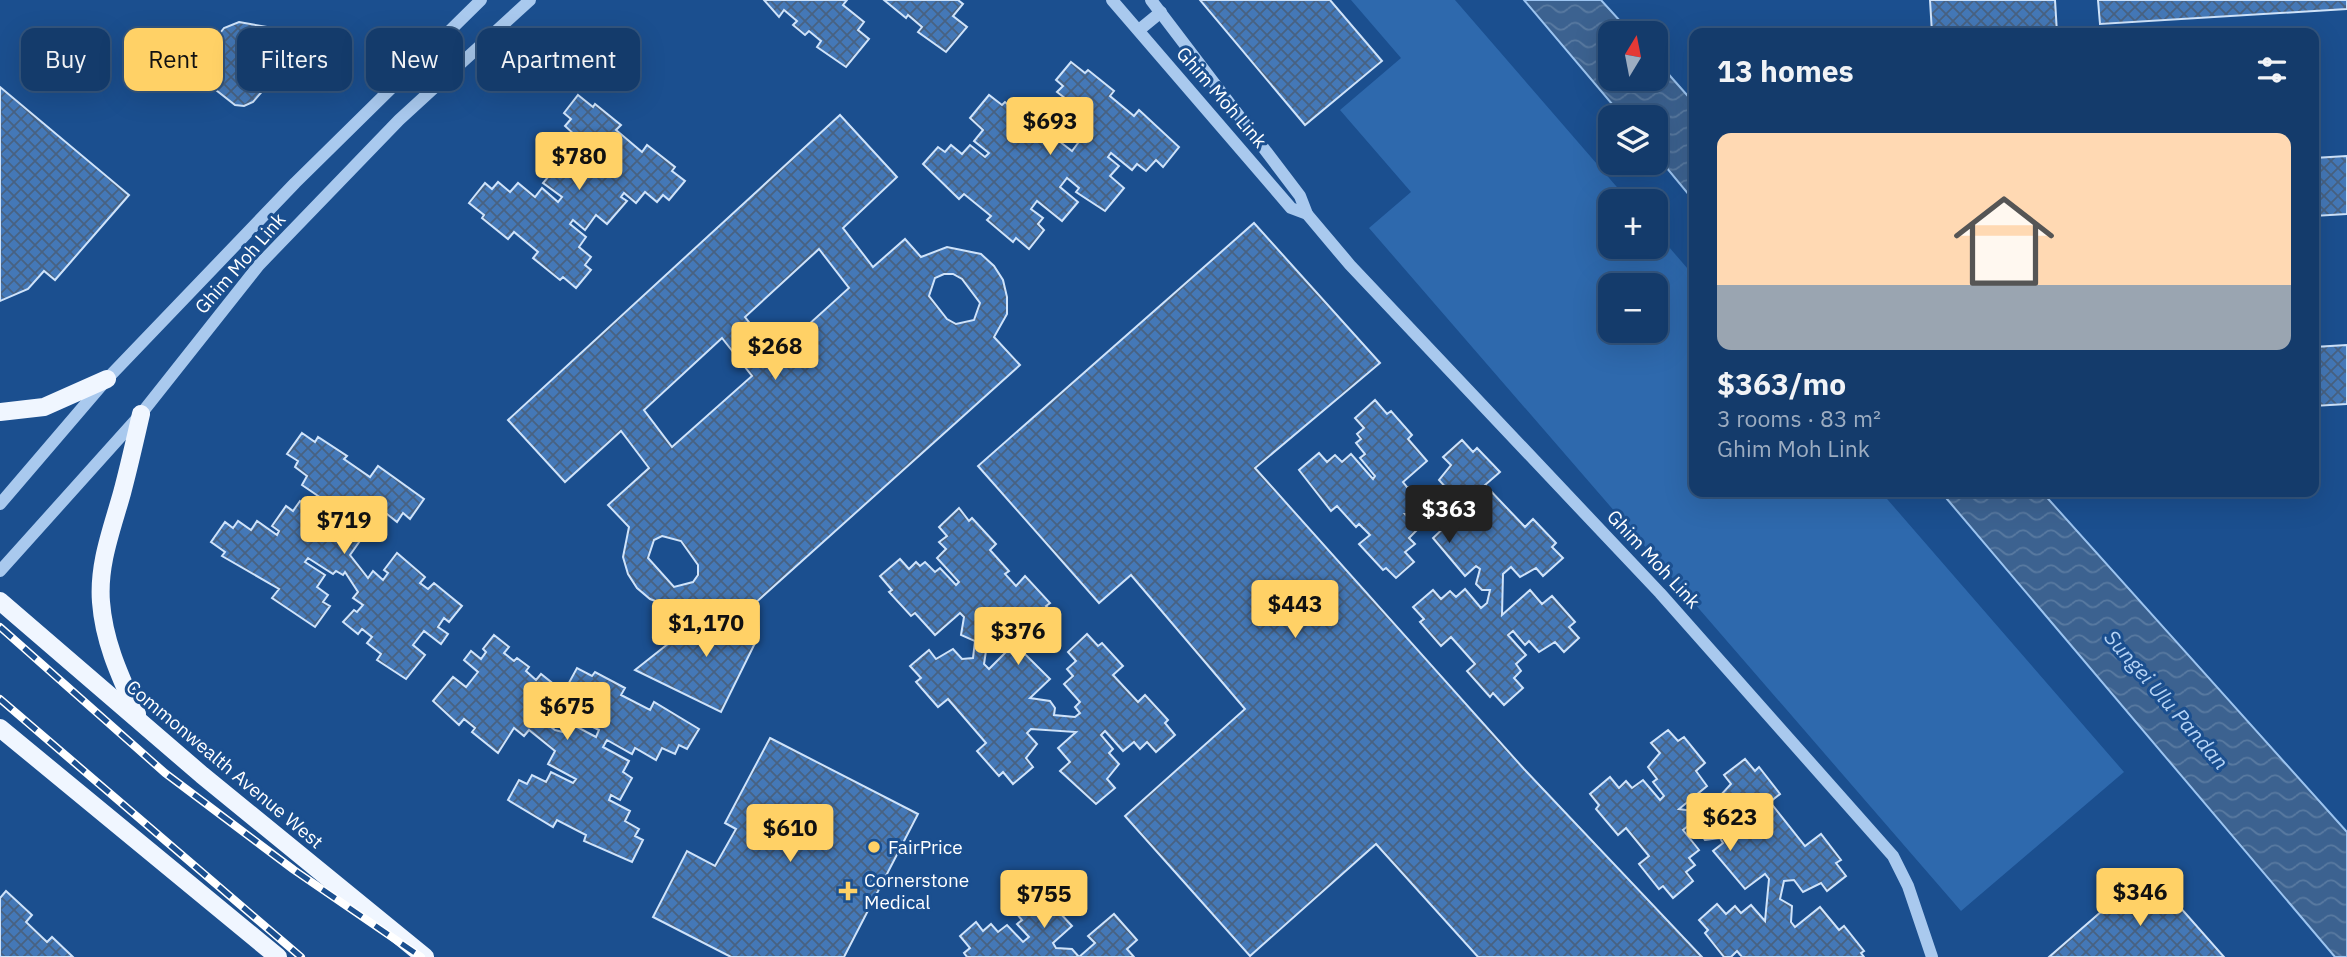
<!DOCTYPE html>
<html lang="en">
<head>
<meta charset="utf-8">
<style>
  body { margin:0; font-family:"IBM Plex Sans",sans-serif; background:#214673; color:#f1f3f6; height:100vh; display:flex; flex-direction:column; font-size:26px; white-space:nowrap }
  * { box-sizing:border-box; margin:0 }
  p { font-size:23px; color:#9dadc1 }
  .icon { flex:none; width:38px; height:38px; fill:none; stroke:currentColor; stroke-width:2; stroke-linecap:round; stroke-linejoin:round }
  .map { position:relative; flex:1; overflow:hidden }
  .panel { position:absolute; left:1689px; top:28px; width:630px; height:469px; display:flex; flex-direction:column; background:#143b6b; border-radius:14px; box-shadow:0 7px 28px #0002,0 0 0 2px #33557e }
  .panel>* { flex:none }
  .guide { position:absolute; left:21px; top:28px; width:665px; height:63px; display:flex; gap:14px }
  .needle { width:46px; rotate:10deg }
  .fabs { position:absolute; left:1598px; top:21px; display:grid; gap:14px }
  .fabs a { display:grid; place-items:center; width:70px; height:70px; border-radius:14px; background:#143b6b; box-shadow:0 7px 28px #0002,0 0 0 2px #33557e; font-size:35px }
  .price { position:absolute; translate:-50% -60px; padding:0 16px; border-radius:7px; background:#ffd166; color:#111; font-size:23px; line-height:46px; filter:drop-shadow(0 2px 4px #0008) }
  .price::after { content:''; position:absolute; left:50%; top:42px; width:21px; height:16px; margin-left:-10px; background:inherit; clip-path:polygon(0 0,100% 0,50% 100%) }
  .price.on { background:#222; color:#fff }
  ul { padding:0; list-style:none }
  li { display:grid; align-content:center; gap:14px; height:371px; padding:0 28px }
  li span { display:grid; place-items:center; height:217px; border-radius:14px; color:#555 }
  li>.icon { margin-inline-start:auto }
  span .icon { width:126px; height:126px; fill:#fffc; stroke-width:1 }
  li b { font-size:30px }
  h2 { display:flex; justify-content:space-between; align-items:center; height:84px; padding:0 28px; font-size:30px }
  .chip { padding:0 24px; border-radius:14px; background:#143b6b; box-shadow:0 7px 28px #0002,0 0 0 2px #33557e; font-size:24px; line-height:63px }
  .chip.on { background:#ffd166; color:#111 }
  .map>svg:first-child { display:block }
</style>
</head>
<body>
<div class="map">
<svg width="2347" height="957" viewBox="0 0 2347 957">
  <defs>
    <pattern id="water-waves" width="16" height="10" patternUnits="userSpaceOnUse" patternTransform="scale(1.75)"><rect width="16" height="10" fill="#3c6290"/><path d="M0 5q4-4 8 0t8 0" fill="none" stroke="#597aa1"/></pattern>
    <pattern id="building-cross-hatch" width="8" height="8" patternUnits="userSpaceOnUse" patternTransform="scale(1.75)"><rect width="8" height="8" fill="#4478b7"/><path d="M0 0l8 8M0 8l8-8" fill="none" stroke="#486282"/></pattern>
  </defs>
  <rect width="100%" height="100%" fill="#1b4f8f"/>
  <path fill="#2e69ad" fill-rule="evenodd" d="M 1351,0 L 1455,0 L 1629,201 L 1610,201 L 1610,247 L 1656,247 L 1656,232 L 1694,276 L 1694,492 L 1881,492 L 2124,772 L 1961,911 L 1369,228 L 1411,192 L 1340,110 L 1401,58 ZM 1610,285 L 1656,285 L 1656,331 L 1610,331 Z"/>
  <g fill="url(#water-waves)" stroke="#9cc4f0" stroke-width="2">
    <polygon points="1524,0 1601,0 1631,33 1610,33 1610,79 1656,79 1656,60 1694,103 1694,201 1656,155 1656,117 1623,117"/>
    <polygon points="1941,492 2042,492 2347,832 2347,957 2335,957"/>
  </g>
  <g fill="url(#building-cross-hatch)" stroke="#cfe3fa" stroke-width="2" fill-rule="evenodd">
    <polygon points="764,0 847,0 843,5 864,22 858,30 869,39 846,67 817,47 821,41 809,31 805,35 793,25 797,21 784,10 779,17"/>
    <polygon points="884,0 958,0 963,4 953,16 967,27 946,52 918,32 922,27 908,15 906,18"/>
    <polygon points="1200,0 1330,0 1382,61 1305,125"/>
    <polygon points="1930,0 2055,0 2057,33 1932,33"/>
    <polygon points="2098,0 2347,0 2347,9 2100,24"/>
    <polygon points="239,22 284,30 294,46 292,57 253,102 244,106 235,105 202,79 197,71 200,59 224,28"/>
    <polygon points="1071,62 1085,73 1088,70 1114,91 1110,96 1134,116 1139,110 1179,147 1163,167 1156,160 1146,171 1137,164 1132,170 1111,153 1108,157 1119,166 1110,176 1124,188 1105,211 1076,192 1079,188 1067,178 1060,187 1078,202 1062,221 1037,201 1031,209 1043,218 1038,224 1044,230 1029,249 1016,238 1013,242 987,220 991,216 964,194 959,199 923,164 938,147 945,152 951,145 962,154 970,145 985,157 989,153 974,141 983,130 970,118 989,95 1002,105 1005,102 1019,114 1015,120 1027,130 1031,126 1055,145 1059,141 1072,151 1078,143 1050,120 1066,99 1057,92 1063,86 1056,80"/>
    <polygon points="0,87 129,195 55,280 44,271 28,289 0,301"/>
    <polygon points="578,95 593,107 595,104 621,125 616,130 642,152 647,145 675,167 672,171 685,181 669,200 663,195 657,202 645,192 636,203 624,193 621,197 627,201 607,224 596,215 585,230 573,220 570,224 586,237 579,247 591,257 585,265 591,270 576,288 563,277 560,280 533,258 538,252 514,232 508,239 482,218 484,215 469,203 485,183 492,189 498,182 510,192 518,183 535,197 542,188 558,202 562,197 543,183 567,154 576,161 580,156 568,146 576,136 565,126 571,119 564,113"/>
    <path d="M 840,115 L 897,177 L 843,228 L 873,267 L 905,239 L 921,257 L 947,247 L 981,254 L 994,266 L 1003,280 L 1007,297 L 1007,314 L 994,337 L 1020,365 L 723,632 L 697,602 L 683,606 L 666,605 L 650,599 L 637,588 L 628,574 L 623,557 L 629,527 L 608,505 L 649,468 L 621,431 L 565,482 L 508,420 ZM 819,249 L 849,288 L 775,355 L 745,317 ZM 944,274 L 953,274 L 962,279 L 980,303 L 974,320 L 956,324 L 947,319 L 929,296 L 935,278 ZM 722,338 L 752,376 L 672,447 L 644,410 ZM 662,536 L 681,541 L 698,565 L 698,575 L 693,582 L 674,587 L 648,558 L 654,540 Z"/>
    <polygon points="2347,156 2347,214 2314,216 2314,158"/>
    <polygon points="1254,223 1380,363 1255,468 1524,769 1702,957 1478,957 1376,844 1250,956 1125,816 1245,709 1131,575 1099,603 978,466"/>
    <polygon points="2347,345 2347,404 2314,406 2314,347"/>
    <polygon points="1375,400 1387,414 1391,411 1412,435 1408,439 1427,461 1403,482 1407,487 1424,488 1429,501 1447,500 1449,491 1439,480 1451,465 1443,457 1462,440 1473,452 1477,448 1500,472 1485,485 1525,527 1533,519 1556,543 1552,547 1563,558 1543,576 1536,568 1520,577 1511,567 1503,574 1502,615 1530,590 1542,604 1552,596 1575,622 1569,627 1579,638 1564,652 1555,642 1539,652 1529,641 1525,645 1513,631 1508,635 1526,655 1516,664 1521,671 1514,678 1523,688 1504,705 1493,693 1490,697 1467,671 1475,664 1451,637 1441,646 1420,622 1424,619 1413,607 1433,590 1441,599 1450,591 1456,597 1465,589 1481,608 1487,603 1490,590 1482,590 1476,584 1480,569 1476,566 1465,576 1433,538 1451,521 1447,516 1405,514 1418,529 1409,538 1415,544 1405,552 1414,562 1396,578 1386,568 1383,570 1359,544 1370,535 1359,524 1356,527 1337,506 1331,511 1299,470 1319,453 1327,462 1335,455 1342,462 1351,454 1373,479 1375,476 1360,458 1365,454 1356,443 1361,439 1357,434 1364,428 1355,418"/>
    <polygon points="302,433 315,442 318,437 347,456 344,459 370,477 378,466 424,499 410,519 403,513 397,522 387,514 378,527 358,514 353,522 342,515 338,521 362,538 350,555 368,578 373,571 383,580 388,573 384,570 397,553 425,577 420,583 428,589 434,583 462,606 449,622 444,618 438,627 448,634 441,644 424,631 413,645 425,655 406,679 377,660 381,654 367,643 372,637 362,629 358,634 343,622 354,610 357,612 363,605 353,598 358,592 345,572 343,575 336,571 333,574 308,558 305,562 325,575 317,587 328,595 323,602 330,606 315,627 272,598 279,589 222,556 225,552 211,542 225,522 233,528 238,521 251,530 257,521 277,535 279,531 272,526 286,506 293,511 300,501 322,515 327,508 318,502 321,498 302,485 307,476 295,467 298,461 287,454"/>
    <polygon points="959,508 969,521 972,518 996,544 990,550 1009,571 1005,574 1016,586 1025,576 1050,603 1046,606 1056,616 1036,634 1027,625 1020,631 1014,624 1004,633 991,618 984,664 989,669 1008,650 1018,660 1025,654 1050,679 1030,698 1050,701 1055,708 1054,715 1075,717 1080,713 1075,707 1080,702 1064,684 1073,676 1067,669 1076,661 1068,652 1087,634 1098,646 1102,643 1123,666 1113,675 1138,702 1145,695 1168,720 1165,723 1175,735 1156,752 1147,742 1140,749 1134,742 1123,751 1105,731 1101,735 1113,749 1109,753 1119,764 1107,779 1115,788 1096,804 1060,771 1070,762 1058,748 1076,732 1031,729 1027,733 1037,744 1026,758 1033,767 1013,784 1003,772 999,776 977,751 986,743 948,699 938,707 916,682 921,678 910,666 929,650 936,659 953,649 962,659 973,658 975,641 961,635 964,617 960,613 935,635 915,613 911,616 889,592 892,590 880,576 900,559 909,569 916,562 920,566 925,562 935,572 940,568 956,585 959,582 937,558 946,549 939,542 947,536 939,527"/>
    <polygon points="757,602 759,635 721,712 635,670 707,613 723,632"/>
    <polygon points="494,635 509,647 504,653 514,661 517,658 529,667 526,671 536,680 541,674 556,686 544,701 540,698 534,704 544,712 540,718 555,730 563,732 568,722 596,737 599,730 577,719 583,708 570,701 573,694 565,690 577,668 592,676 595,672 625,688 621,695 650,710 654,702 699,729 687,749 679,745 675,754 662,748 656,760 635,748 632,754 607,740 603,747 629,761 623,772 632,778 620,800 611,795 609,800 630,811 625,821 639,829 635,836 643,840 632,862 584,841 586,835 557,820 553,827 508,800 519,780 527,784 532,775 546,782 551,772 573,783 576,779 548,764 555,751 529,730 524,736 514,728 498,753 472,732 475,728 464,719 459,725 433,701 453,677 466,687 478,672 464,660 471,651 481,659 486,652 483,649"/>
    <polygon points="1668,730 1678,741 1684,737 1705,763 1696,771 1707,786 1679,809 1720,815 1728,808 1719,797 1731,784 1724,775 1745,759 1755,771 1759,767 1780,794 1770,802 1805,846 1821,834 1841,860 1836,863 1846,876 1827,891 1821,883 1803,892 1794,880 1784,881 1780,899 1792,906 1791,922 1795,927 1820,907 1839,930 1844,926 1864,951 1861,953 1864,957 1742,957 1737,951 1731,957 1724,957 1705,933 1708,930 1699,920 1717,904 1726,914 1735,906 1741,913 1751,905 1765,921 1769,879 1765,874 1745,889 1713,851 1723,843 1720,838 1705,840 1700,833 1702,825 1688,826 1683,830 1699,850 1689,858 1695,865 1686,872 1693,881 1673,898 1663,886 1659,889 1639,864 1649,856 1626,828 1618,835 1596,809 1599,805 1590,794 1610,777 1619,788 1626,781 1632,788 1643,780 1660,800 1664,796 1653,782 1657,779 1648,767 1660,753 1651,743"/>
    <polygon points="770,738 918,814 844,957 731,957 653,917 687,851 715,866 736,829 725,823"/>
    <polygon points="2148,871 2224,957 2049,957"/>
    <polygon points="1030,873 1040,885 1046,880 1068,906 1060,913 1072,926 1053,943 1056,948 1072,949 1079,957 1095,943 1088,936 1114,914 1137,940 1127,949 1134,957 967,957 964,953 970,948 960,936 976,922 983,931 991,924 998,932 1007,925 1023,942 1029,937 1017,924 1022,920 1011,907 1022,897 1014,887"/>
    <polygon points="6,891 32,915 26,922 47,942 52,937 73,957 0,957 0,898"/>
  </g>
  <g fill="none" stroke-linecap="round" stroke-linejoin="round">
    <g stroke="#a9c9ee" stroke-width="12">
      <polyline points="1112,0 1291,208 1307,214"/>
      <polyline points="1151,0 1300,196 1307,214 1350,265 1660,593 1893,856 1908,886 1932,957"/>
      <polyline points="1139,30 1161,12"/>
      <polyline points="0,504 107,379 295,183 481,0"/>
      <polyline points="0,571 141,414 259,265 399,120 530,0"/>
    </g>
    <g stroke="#f0f6ff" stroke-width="18">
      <polyline points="0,412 44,407 107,379"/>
      <polyline points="0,601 202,775 425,957"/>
      <path d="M 137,714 C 121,678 104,643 101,602 C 98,564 112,529 122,493 C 129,467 135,440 141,414"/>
      <polyline points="0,728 278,957"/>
    </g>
    <g stroke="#fff" stroke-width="8">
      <g id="rail">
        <polyline points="0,627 165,773 294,870 421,957"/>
        <polyline points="0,699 301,957"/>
      </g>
    </g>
    <use href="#rail" stroke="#1b4f8f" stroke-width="5" stroke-dasharray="16" stroke-linecap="butt"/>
  </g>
  <g fill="#ffd166" stroke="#1b4f8f" stroke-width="2.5">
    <circle cx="874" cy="847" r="7"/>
    <path d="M844.5 880.5h7v7h7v7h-7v7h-7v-7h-7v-7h7z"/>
  </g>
  <g text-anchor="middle" stroke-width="6" stroke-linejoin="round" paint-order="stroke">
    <g font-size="19" fill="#fff" stroke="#1b4f8f">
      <text transform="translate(1222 97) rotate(49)" y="7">Ghim Moh Link</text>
      <text transform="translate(240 263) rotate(-49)" y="7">Ghim Moh Link</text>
      <text transform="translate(1654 559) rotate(47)" y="7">Ghim Moh Link</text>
      <text transform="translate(225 764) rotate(40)" y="7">Commonwealth Avenue West</text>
    </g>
    <g font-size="19" fill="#fff" stroke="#1b4f8f" text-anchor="start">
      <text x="888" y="854">FairPrice</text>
      <text x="864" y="887">Cornerstone<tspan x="864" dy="22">Medical</tspan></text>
    </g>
    <g font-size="21" font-style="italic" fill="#b5d3f5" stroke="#1b4f8f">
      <text transform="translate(2166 700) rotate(49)" y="7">Sungei Ulu Pandan</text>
    </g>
  </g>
</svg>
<div class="fabs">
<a><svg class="needle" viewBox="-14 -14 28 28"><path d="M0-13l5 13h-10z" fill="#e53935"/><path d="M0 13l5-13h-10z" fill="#9dadc1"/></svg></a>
<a><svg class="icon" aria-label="layers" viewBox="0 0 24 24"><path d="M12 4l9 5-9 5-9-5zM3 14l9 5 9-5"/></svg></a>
<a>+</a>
<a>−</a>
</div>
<b class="price" style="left:1050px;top:157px">$693</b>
<b class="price" style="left:579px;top:192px">$780</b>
<b class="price" style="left:775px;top:382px">$268</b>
<b class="price on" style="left:1449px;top:545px">$363</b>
<b class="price" style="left:344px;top:556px">$719</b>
<b class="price" style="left:1295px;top:640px">$443</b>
<b class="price" style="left:706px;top:659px">$1,170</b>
<b class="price" style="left:1018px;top:667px">$376</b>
<b class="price" style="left:567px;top:742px">$675</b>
<b class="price" style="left:1730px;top:853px">$623</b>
<b class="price" style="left:790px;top:864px">$610</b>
<b class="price" style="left:2140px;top:928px">$346</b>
<b class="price" style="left:1044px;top:930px">$755</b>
<div class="guide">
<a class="chip">Buy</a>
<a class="chip on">Rent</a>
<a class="chip">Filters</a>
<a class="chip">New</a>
<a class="chip">Apartment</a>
</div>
<section class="panel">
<h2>13 homes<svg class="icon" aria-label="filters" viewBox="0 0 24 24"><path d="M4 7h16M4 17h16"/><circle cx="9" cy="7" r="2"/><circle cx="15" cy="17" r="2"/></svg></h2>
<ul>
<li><span style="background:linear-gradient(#ffd9b3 70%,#9aa5b1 0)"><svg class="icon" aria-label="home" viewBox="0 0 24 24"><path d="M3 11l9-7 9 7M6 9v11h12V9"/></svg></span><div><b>$363/mo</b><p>3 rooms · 83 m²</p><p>Ghim Moh Link</p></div></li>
</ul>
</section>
</div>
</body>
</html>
